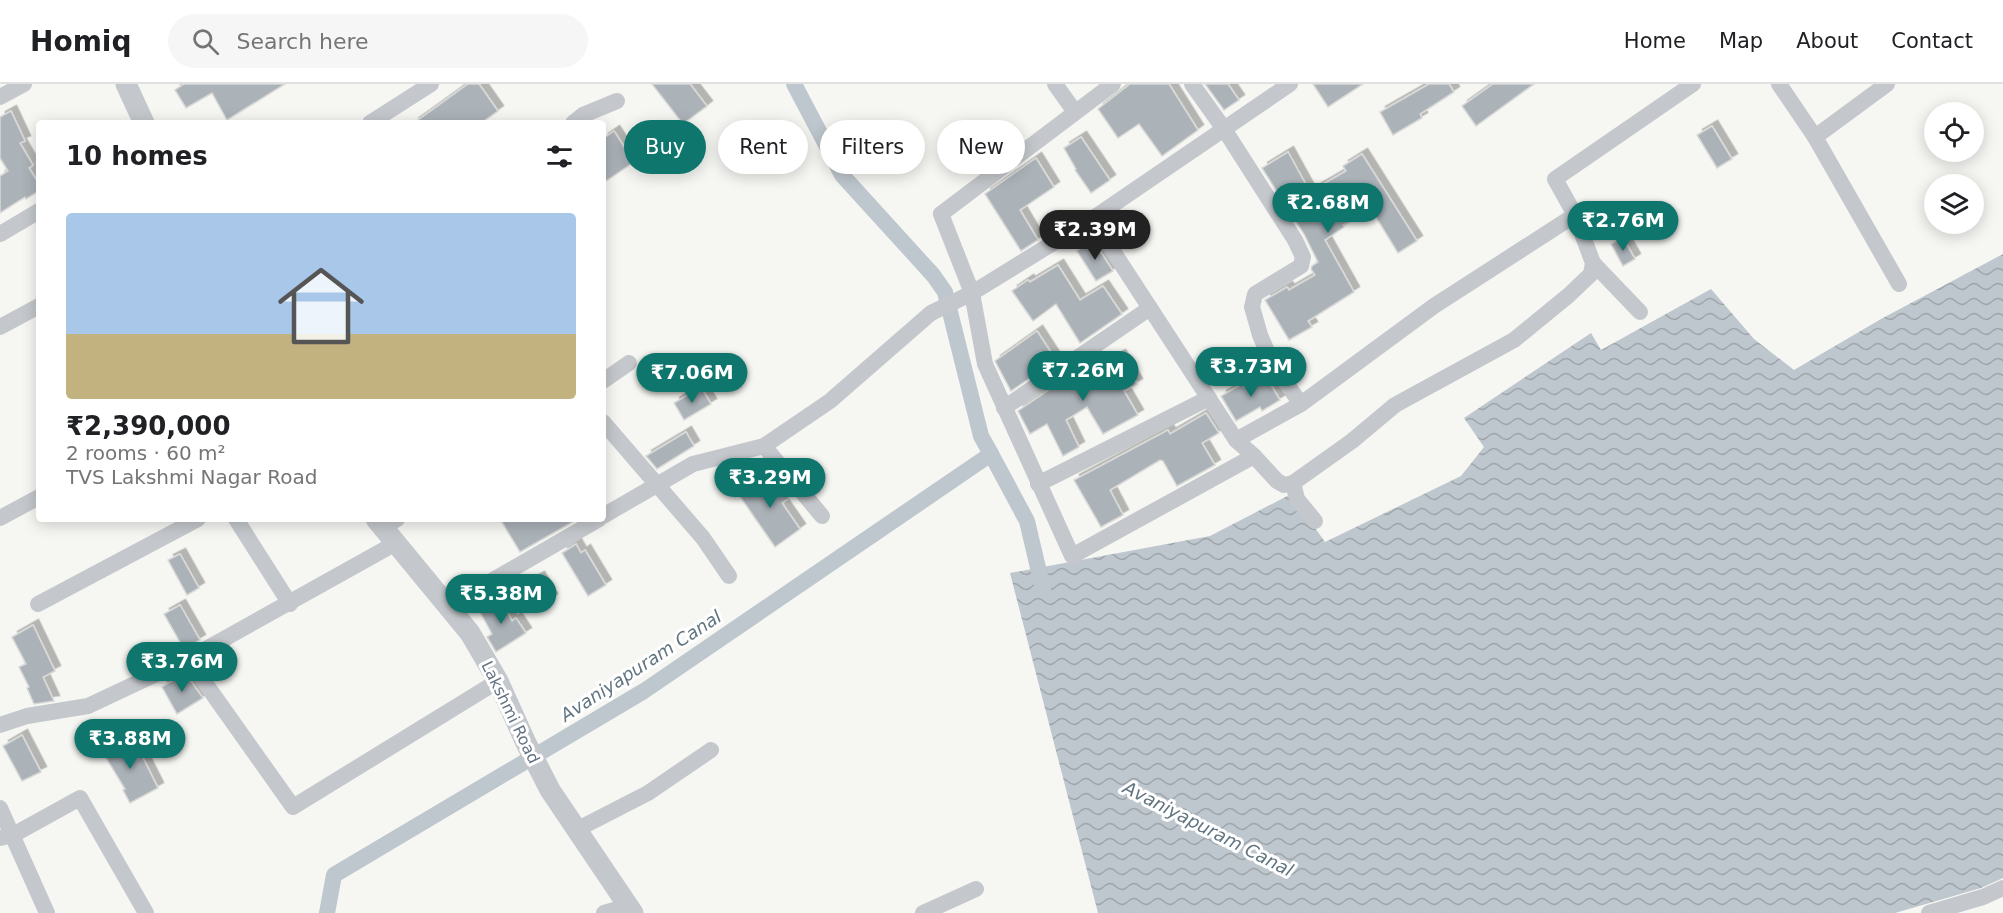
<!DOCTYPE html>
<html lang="en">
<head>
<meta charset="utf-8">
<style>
  body { margin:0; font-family:"DejaVu Sans",sans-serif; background:#f6f6f6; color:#202124; height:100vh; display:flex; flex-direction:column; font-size:22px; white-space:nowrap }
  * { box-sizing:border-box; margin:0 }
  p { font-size:20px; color:#757577 }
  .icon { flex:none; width:33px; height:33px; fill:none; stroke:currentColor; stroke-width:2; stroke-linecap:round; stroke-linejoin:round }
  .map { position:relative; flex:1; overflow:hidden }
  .panel { position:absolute; left:36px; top:36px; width:570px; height:402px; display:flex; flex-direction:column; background:#fff; border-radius:6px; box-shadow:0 3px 15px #0003 }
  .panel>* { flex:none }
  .top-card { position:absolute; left:624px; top:36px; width:570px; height:54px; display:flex; gap:12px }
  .buttons { position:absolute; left:1924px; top:18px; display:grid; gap:12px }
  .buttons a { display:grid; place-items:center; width:60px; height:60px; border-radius:50%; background:#fff; box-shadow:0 3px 15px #0003; font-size:30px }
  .price { position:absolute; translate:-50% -51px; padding:0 14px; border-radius:21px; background:#0f766e; color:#fff; font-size:20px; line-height:39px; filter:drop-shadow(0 2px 3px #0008) }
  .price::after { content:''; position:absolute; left:50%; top:36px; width:18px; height:14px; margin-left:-9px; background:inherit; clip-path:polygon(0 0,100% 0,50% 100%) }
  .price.on { background:#222; color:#fff }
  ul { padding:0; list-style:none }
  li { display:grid; align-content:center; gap:12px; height:318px; padding:0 30px }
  li span { display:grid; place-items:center; height:186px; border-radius:6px; color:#555 }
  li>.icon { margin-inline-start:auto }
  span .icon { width:108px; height:108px; fill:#fffc; stroke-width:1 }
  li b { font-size:26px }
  h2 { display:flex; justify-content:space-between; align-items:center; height:72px; padding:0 30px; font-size:26px }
  .pill { padding:0 21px; border-radius:27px; background:#fff; box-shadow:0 3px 15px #0003; font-size:21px; line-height:54px }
  .pill.on { background:#0f766e; color:#fff }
  header { display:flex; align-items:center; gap:36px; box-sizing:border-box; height:84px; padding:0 30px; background:#fff; border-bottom:2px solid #e0e0e0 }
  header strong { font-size:28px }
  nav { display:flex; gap:33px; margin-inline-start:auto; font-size:21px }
  .search { width:420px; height:54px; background:#f6f6f6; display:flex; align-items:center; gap:15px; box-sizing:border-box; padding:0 21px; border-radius:33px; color:#757577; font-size:22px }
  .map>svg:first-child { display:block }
</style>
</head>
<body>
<header>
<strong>Homiq</strong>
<div class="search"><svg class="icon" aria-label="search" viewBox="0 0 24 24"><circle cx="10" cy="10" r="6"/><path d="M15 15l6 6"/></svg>Search here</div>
<nav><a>Home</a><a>Map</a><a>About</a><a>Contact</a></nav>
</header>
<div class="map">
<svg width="2003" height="829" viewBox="0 0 2003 829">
  <defs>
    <pattern id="water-waves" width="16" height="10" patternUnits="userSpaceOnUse" patternTransform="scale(1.5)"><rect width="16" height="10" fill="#bec7cd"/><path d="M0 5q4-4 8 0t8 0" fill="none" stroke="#9ea6ac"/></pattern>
    <filter id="shadow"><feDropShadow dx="5.5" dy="-5.5" stdDeviation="0" flood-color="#0004"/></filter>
  </defs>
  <rect width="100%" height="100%" fill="#f6f6f3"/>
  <polygon fill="url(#water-waves)" points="2003,170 2003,794 1981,804 1895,829 1098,829 1010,489 1210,452 1291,410 1325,458 1461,392 1484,363 1464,334 1591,249 1601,266 1711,205 1754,255 1794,286 1881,235"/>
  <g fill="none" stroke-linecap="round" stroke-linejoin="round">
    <g stroke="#bec7cd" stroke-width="16">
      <polyline points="991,370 1027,437 1043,505"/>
      <polyline points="327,829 334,791 644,607 991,370 981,352 945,208 933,191 842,91 794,0"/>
    </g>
  </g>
  <g fill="#abb2b8" stroke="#d8d8d6" stroke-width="1.5" filter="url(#shadow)">
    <polygon points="184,0 285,0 227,36 212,9 186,24 175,6"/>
    <polygon points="468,0 479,0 498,27 481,39 414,39"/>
    <polygon points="652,0 690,0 707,22 683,40"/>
    <polygon points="1130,0 1169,0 1198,46 1162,72 1139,40 1118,54 1098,25"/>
    <polygon points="1205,0 1228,0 1239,16 1224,26"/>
    <polygon points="1313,0 1363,0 1328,23"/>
    <polygon points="1429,0 1449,0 1454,8 1420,30 1422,34 1393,51 1380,28"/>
    <polygon points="1493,0 1534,0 1476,42 1462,22"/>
    <polygon points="11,27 25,57 20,59 33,81 29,84 39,100 39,107 26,115 25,113 0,129 0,92 8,87 0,74 0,33"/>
    <polygon points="1712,42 1732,75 1717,84 1697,51"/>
    <polygon points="614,47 634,78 603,99 603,55"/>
    <polygon points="1081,53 1110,96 1091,109 1075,86 1076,85 1064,64"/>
    <polygon points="1288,68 1310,108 1346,87 1343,82 1362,70 1417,157 1398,169 1371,125 1343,141 1344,143 1325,156 1354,208 1308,237 1312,243 1289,256 1265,216 1287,203 1289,206 1315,191 1311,185 1312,182 1318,178 1304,150 1262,84"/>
    <polygon points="1036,74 1054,103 1020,126 1038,156 1021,167 985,110"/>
    <polygon points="1623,154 1635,175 1623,182 1611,160"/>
    <polygon points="1093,156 1113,187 1096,197 1077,167"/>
    <polygon points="1058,181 1080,216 1103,202 1122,230 1080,259 1056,220 1033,237 1012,207 1028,196 1030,198"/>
    <polygon points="1037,247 1056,276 1011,307 995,277"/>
    <polygon points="1120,271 1137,300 1124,307 1138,331 1103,350 1087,323 1066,336 1079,363 1063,372 1047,340 1030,350 1018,327 1091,277 1096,285"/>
    <polygon points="1265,291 1280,316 1262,327 1260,323 1236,337 1221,312 1242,300 1244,303"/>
    <polygon points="701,303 711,320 684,336 674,319"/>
    <polygon points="1206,329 1219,349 1202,359 1215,381 1177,402 1163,377 1160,376 1110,406 1123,431 1101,443 1074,396 1168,346 1170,350"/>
    <polygon points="686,348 694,362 657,385 646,372"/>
    <polygon points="772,389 789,414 782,419 800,445 775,463 739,411"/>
    <polygon points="500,435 578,435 520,468"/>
    <polygon points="576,460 581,469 585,466 606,501 588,512 562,469"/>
    <polygon points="180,470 199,504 187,511 168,476"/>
    <polygon points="539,493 552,515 538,523 524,501"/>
    <polygon points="500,514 512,537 516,534 526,549 496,568 487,553 492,550 479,526"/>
    <polygon points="180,521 200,556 184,565 164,530"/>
    <polygon points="33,541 55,587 43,593 54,617 34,620 27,604 29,603 19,583 26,580 12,553"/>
    <polygon points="185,589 203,614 177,630 162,603"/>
    <polygon points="22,651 41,688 22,697 3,662"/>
    <polygon points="127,654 138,674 142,672 158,704 130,719 123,706 125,705 102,667"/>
  </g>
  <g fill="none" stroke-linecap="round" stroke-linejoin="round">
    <g stroke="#c4c7cb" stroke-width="16">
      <polyline points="1055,0 1075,28"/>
      <polyline points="1113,0 941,130 972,209 985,280 1072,472 1254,372 1236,356"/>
      <polyline points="1192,0 1224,45 1295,156 1303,173 1301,182 1255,210 1252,223 1260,251 1272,279 1301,320"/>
      <polyline points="1779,0 1815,53 1887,0"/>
      <polyline points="0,13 24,0"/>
      <polyline points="370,39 431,0"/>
      <polyline points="573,39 583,31 617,17"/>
      <polyline points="1815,53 1899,200"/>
      <polyline points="1092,135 1236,356 1301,320 1434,222 1575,131 1555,95 1693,0"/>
      <polyline points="0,150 39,127"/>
      <polyline points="1593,179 1640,228"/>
      <polyline points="0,243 39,222"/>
      <polyline points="603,297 629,279"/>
      <polyline points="1004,324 1150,224"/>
      <polyline points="603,338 703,454 729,492"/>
      <polyline points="764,362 822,432"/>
      <polyline points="1254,372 1277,397 1284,401 1293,399 1352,357 1395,321 1514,256 1569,211 1591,190 1593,179 1575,131"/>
      <polyline points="1293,399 1297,415 1315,437"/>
      <polyline points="1038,400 1209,314"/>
      <polyline points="603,432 693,380 764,362 830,317 931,229 972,209 1092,135 1290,0"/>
      <polyline points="0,434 39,413"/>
      <polyline points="236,435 290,520"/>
      <polyline points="383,444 397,435"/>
      <polyline points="38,520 198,435"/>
      <polyline points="448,522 599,435"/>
      <polyline points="188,575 293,723 498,597"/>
      <polyline points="0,641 27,632 88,622 188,575 396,459"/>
      <polyline points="0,724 47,829"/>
      <polyline points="576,746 648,709 711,666"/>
      <polyline points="0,754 13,751 80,714 146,829"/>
      <polyline points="604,829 628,822"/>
      <polyline points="923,829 976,805"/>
      <polyline points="1929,829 1983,813 2003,804"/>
    </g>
    <g stroke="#c4c7cb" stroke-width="21">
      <polyline points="126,0 144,39"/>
      <polyline points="376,435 470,549 498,597 526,659 550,706 633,829"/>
    </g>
  </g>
  <g text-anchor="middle" stroke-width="6" stroke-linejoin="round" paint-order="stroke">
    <g font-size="16" fill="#657484" stroke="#fff">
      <text transform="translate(511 628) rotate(64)" y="6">Lakshmi Road</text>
    </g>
    <g font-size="18" font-style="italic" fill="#617581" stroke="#fff">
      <text transform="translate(641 582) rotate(-33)" y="6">Avaniyapuram Canal</text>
      <text transform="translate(1208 745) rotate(27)" y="6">Avaniyapuram Canal</text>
    </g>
  </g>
</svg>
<div class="buttons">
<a><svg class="icon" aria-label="locate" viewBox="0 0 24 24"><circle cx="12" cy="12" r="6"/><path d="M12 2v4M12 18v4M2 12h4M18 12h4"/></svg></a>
<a><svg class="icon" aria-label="layers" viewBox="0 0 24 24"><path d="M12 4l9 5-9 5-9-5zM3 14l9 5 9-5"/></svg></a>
</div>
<b class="price" style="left:1328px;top:150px">₹2.68M</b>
<b class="price" style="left:1623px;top:168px">₹2.76M</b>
<b class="price on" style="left:1095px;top:177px">₹2.39M</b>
<b class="price" style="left:1251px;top:314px">₹3.73M</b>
<b class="price" style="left:1083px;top:318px">₹7.26M</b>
<b class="price" style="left:692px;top:320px">₹7.06M</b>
<b class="price" style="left:770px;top:425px">₹3.29M</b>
<b class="price" style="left:501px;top:541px">₹5.38M</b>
<b class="price" style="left:182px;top:609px">₹3.76M</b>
<b class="price" style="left:130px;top:686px">₹3.88M</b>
<div class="top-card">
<a class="pill on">Buy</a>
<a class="pill">Rent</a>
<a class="pill">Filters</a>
<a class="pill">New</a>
</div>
<section class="panel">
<h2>10 homes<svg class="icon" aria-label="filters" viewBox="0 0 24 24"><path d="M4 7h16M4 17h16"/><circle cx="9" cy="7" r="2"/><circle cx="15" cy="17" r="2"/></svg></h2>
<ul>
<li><span style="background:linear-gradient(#a9c7e8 65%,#c2b280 0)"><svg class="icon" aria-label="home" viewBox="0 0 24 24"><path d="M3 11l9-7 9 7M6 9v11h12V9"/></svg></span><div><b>₹2,390,000</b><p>2 rooms · 60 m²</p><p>TVS Lakshmi Nagar Road</p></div></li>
</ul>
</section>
</div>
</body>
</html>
